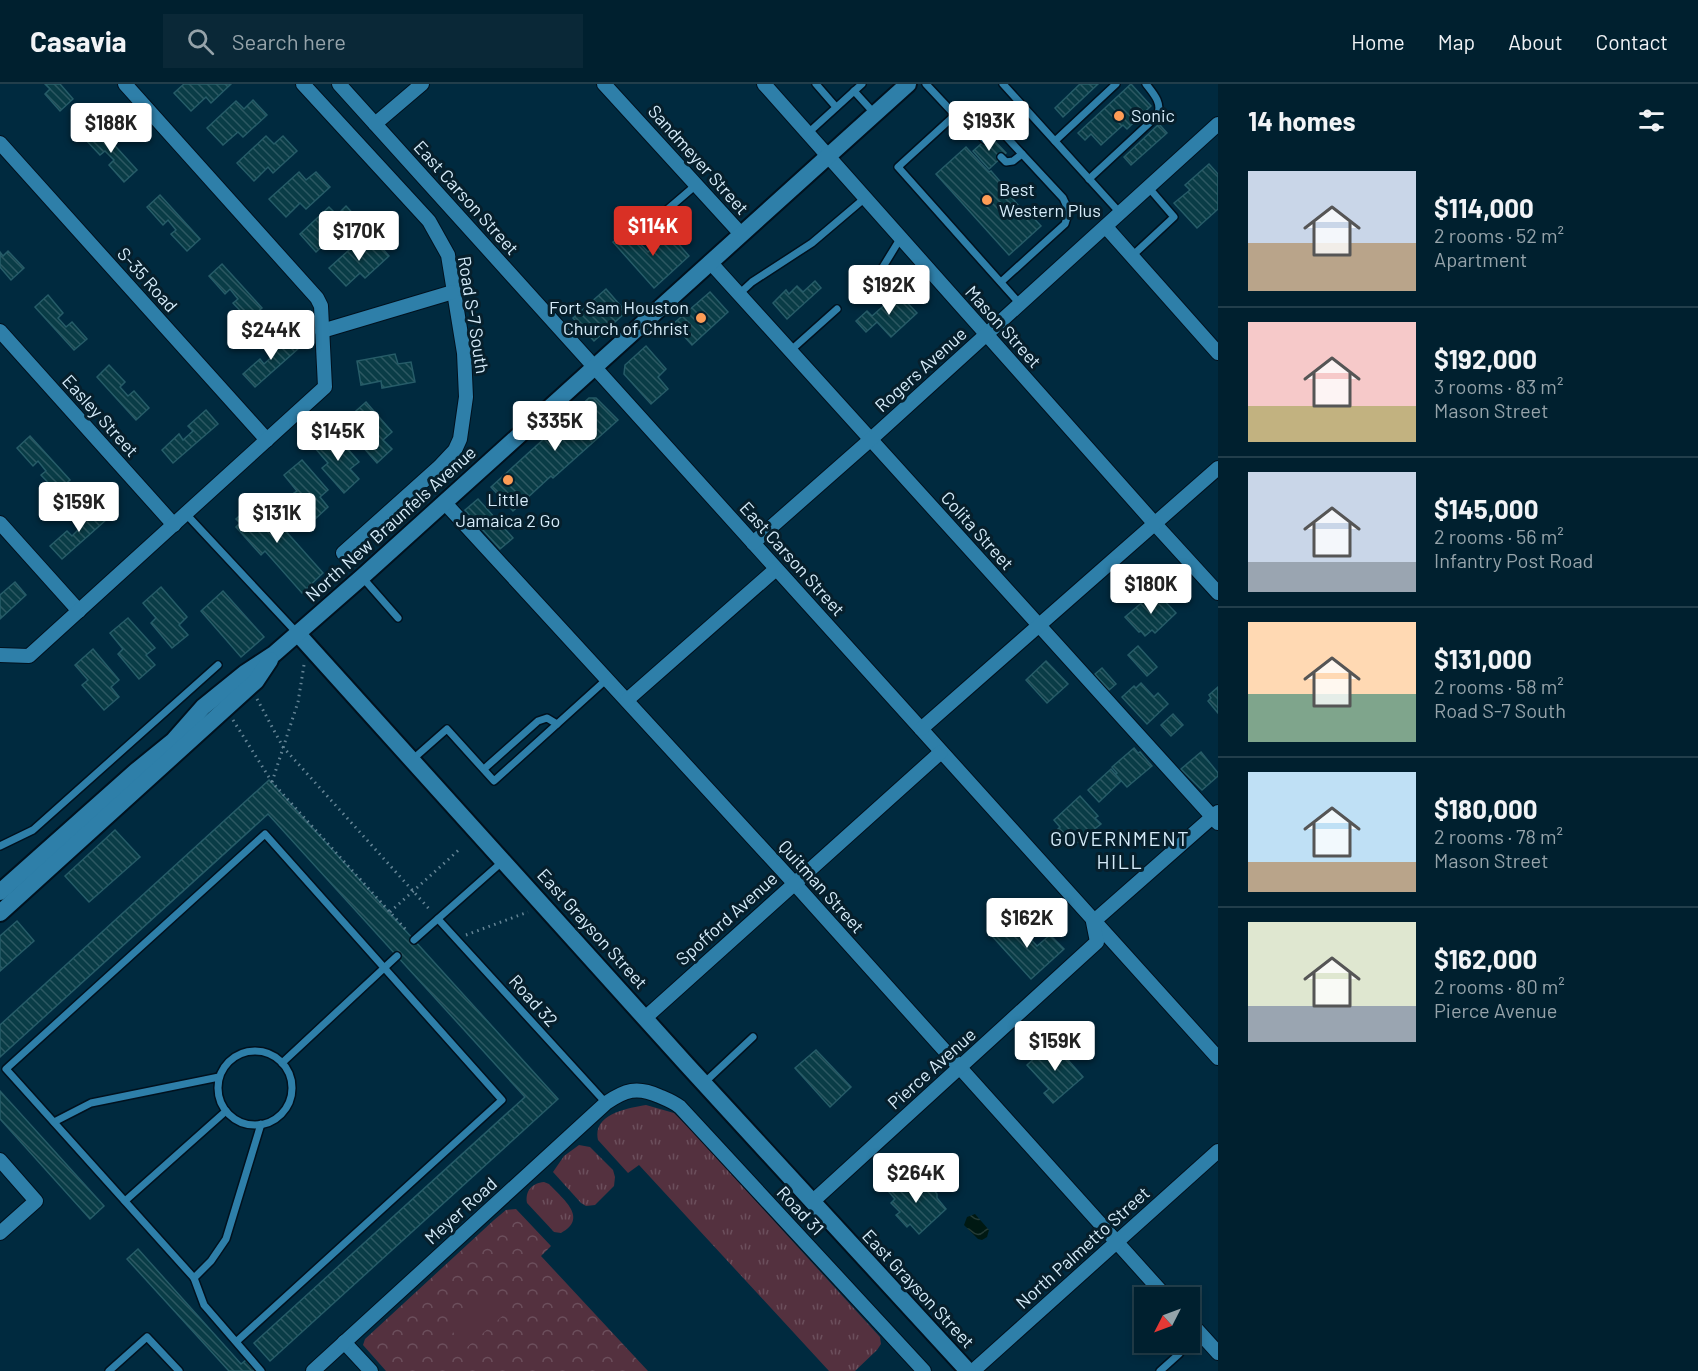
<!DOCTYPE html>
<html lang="en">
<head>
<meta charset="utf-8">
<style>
  body { margin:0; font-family:Barlow,sans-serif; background:#0a2837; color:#f1f3f6; height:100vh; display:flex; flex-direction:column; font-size:22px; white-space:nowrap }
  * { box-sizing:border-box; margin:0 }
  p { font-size:20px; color:#95a3aa }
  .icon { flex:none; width:33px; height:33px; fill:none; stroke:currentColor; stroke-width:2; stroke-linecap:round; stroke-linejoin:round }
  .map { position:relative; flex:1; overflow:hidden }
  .sheet { display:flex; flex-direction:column; background:#00202f; width:480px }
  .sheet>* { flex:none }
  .needle { width:39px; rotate:228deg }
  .buttons { position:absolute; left:1134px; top:1203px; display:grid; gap:12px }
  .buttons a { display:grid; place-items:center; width:66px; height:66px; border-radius:0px; background:#00202f; box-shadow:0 3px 9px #0003,0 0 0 2px #223e4b; font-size:30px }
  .price { position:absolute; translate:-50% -51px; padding:0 14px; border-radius:6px; background:#fff; color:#222; font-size:20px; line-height:39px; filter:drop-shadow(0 2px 3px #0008) }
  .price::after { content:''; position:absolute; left:50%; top:36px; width:18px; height:14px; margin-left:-9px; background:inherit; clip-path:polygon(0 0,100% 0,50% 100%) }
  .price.on { background:#d93025; color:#fff }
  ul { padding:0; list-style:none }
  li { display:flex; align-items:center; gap:18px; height:150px; padding:0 30px }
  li+li { border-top:2px solid #223e4b }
  li span { display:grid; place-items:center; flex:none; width:168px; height:120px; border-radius:0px; color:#555 }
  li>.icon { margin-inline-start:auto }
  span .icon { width:72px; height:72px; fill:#fffc; stroke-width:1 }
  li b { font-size:26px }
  h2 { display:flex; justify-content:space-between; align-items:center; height:72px; padding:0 30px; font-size:26px }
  header { display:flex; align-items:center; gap:36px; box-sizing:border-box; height:84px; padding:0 30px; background:#00202f; border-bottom:2px solid #223e4b }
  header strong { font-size:28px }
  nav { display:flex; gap:33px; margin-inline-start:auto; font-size:21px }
  .search { width:420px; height:54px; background:#0a2837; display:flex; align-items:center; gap:15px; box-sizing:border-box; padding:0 21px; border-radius:0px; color:#95a3aa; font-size:22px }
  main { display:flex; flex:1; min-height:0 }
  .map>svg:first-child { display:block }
</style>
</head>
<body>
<header>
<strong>Casavia</strong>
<div class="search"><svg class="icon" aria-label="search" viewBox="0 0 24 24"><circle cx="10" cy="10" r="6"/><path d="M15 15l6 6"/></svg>Search here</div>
<nav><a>Home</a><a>Map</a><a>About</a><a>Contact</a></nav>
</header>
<main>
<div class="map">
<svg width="1218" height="1287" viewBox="0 0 1218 1287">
  <defs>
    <pattern id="grass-tufts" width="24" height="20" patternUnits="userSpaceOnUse" patternTransform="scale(1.5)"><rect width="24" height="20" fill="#54313f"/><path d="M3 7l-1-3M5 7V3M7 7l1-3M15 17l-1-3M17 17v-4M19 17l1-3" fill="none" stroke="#6c4f5c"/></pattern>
    <pattern id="forest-crowns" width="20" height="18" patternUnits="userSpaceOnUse" patternTransform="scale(1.5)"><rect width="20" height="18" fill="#54313f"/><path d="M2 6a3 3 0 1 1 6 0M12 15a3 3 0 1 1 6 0" fill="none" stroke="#6c4f5c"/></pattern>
    <pattern id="water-waves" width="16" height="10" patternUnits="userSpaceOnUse" patternTransform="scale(1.5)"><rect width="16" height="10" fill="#001913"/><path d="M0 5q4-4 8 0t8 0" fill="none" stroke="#243b36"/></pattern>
    <pattern id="building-back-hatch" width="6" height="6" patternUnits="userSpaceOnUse" patternTransform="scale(1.5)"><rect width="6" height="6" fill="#093c46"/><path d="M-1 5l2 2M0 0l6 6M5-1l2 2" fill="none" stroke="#2c5862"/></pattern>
  </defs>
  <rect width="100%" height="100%" fill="#002a3f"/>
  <g fill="url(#grass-tufts)">
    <path d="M 646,1021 L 674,1029 L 690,1045 L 880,1253 L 881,1260 L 877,1266 L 855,1287 L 829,1287 L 639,1081 L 628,1089 L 598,1056 C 592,1030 628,1024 646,1021 Z"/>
    <polygon points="579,1061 590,1063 613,1086 615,1093 614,1102 595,1121 586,1122 581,1119 553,1088 564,1072"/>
    <path d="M 544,1098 L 549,1100 C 563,1115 589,1134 561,1149 L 554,1148 L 527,1119 C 525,1107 532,1099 544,1098 Z"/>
  </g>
  <polygon fill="url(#forest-crowns)" points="516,1125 551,1162 541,1172 648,1287 386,1287 363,1261 365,1255 494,1136 506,1126"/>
  <polygon fill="#54313f" points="490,1210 507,1228 467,1263 451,1246"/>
  <polygon fill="url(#water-waves)" points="975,1130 989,1146 987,1153 982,1156 978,1155 964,1141 967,1133"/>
  <g fill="url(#building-back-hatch)" stroke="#265c68" stroke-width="1.5">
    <polygon points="45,0 60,0 73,15 60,27 45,10 50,5"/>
    <polygon points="184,0 231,0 211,19 206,13 191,27 174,9"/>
    <polygon points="1080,0 1098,0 1063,33 1055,24"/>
    <polygon points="1131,0 1151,22 1127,45 1123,41 1101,61 1091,50 1085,56 1078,49"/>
    <polygon points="253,16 267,31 243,53 238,48 223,61 207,44 236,17 244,25"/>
    <polygon points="1159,40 1167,49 1131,81 1124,73"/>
    <polygon points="97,42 137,86 124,98 109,81 114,76 105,67 100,71 84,54"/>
    <polygon points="266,52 274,60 283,52 297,67 273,89 268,83 254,97 237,79"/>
    <polygon points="990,52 1006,69 989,85 973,67"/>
    <polygon points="966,63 989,88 991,87 1005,103 1004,105 1025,129 1027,127 1041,142 1009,171 936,90"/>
    <polygon points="1209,80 1218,90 1218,125 1197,144 1174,119 1190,106 1185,101"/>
    <polygon points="299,88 306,96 316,88 330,103 306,125 300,119 286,133 269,115"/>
    <polygon points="160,111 200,155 187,167 171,150 176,146 168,136 163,141 147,123"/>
    <polygon points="346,122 360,137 336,160 331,154 316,168 300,150 329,123 337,131"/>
    <polygon points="627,146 648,168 669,149 689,172 654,204 613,158"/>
    <polygon points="376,157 389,172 365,194 360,189 346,202 329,184 358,158 366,166"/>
    <polygon points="8,167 24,184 11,196 0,183 0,168 3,172"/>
    <polygon points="222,180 262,224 249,236 233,219 238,215 230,205 225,210 209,192"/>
    <polygon points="815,197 821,204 787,235 773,219 786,206 789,210 797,202 803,208"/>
    <polygon points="606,205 626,228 594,257 573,234"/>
    <polygon points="710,208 728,228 692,261 673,240"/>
    <polygon points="898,209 917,229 891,253 877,238 866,248 856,237 867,227 872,232"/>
    <polygon points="48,211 63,229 58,234 66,243 72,238 87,255 74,266 35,223"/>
    <polygon points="287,251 299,264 255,303 243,290 260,275 264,280 274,271 269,266"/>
    <polygon points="646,262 666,285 658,293 668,305 651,320 624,290 625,281"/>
    <polygon points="395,270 398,280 411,278 415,298 382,304 381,297 361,301 357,277"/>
    <polygon points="109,281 125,298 120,303 128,312 134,307 149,324 136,336 97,293"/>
    <polygon points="589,314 596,314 618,336 553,394 551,392 513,427 491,403"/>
    <polygon points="366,318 392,348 383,356 392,365 377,379 355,354 361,349 348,334"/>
    <polygon points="206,326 218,340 173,379 162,366 179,350 183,356 193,347 188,342"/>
    <polygon points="333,348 359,378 350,385 359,395 344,409 322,384 328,379 315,364"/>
    <polygon points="30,352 70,396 57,408 41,391 46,387 38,377 33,382 17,364"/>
    <polygon points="302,376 328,406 320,413 328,423 313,437 291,411 297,407 284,391"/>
    <polygon points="260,413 286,442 283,444 323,489 302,509 265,467 261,471 236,443 240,439 236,435"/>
    <polygon points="478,415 513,454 500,465 465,426"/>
    <polygon points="94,422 106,436 62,475 50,462 67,447 72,452 81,443 77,438"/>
    <polygon points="15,498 26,511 0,535 0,511"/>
    <polygon points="161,503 187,533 179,541 188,551 172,564 151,539 156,534 143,519"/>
    <polygon points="223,507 264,553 241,573 201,527"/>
    <polygon points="1153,509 1158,510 1176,529 1155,549 1152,546 1145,552 1141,547 1139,548 1125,533"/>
    <polygon points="128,534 155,564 146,571 155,581 139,595 118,570 123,565 110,549"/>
    <polygon points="1138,562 1157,583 1147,592 1128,571"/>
    <polygon points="93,565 119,596 111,603 119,613 104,626 82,601 88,596 75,581"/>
    <polygon points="1046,577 1068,600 1047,619 1026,596"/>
    <polygon points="1102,584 1116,600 1109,606 1095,590"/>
    <polygon points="1141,599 1154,613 1158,609 1168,620 1147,640 1122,613 1134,602 1136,604"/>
    <polygon points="1218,603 1218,629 1208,617 1211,614 1209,611"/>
    <polygon points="1173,630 1183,641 1171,652 1161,641"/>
    <polygon points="1134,664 1138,669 1140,668 1152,682 1127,703 1115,690 1117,689 1112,683"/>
    <polygon points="1201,668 1218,689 1218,692 1202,706 1181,685"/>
    <polygon points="1111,685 1121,697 1099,718 1088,706"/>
    <polygon points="269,696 558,1015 270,1277 254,1259 525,1013 268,730 0,973 0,941"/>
    <polygon points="1080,712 1098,732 1095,734 1101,740 1073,762 1070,758 1068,760 1056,747 1060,743 1054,736"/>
    <polygon points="115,746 140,773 89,818 65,792"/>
    <polygon points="1012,835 1037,862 1050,851 1064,865 1031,895 992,852"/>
    <polygon points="17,837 34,857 0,887 0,852"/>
    <polygon points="1052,958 1083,993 1053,1019 1044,1009 1049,1005 1027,981"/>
    <polygon points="816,966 851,1003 830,1023 795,984"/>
    <polygon points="0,1007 104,1122 90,1135 0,1035"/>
    <polygon points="908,1090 916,1097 919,1095 929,1106 933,1105 937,1110 937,1114 946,1125 919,1150 910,1140 907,1143 896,1131 900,1128 891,1119 895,1115 889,1108"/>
    <polygon points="138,1165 241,1280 246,1276 255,1287 229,1287 127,1175"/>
  </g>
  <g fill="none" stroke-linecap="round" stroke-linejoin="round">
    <g stroke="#00111e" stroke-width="10">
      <g id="service">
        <polyline points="816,0 836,23"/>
        <polyline points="926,0 955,31 898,83 1020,220"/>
        <polyline points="1003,0 1121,130"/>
        <polyline points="854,7 874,29"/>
        <path d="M 955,31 C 969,24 972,20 986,31 L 1063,114 L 1069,127 L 1065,140 L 1001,198"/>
        <polyline points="807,50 862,0"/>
        <polyline points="985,56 979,50 979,38 986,31"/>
        <polyline points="1055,57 1116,0"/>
        <polyline points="1001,73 1006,78 1013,77 1022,70"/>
        <path d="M 1089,95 L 1157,32 C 1163,20 1154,10 1146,0"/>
        <polyline points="647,143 696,101"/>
        <polyline points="1132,172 1174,133 1149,104"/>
        <polyline points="865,203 878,191 900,155"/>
        <polyline points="739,210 752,198 812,159 865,114"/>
        <polyline points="790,267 837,225"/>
        <polyline points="186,430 298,550"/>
        <polyline points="362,493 398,534"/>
        <polyline points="413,675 447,645 494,697 607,595"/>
        <polyline points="484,685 538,637 547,634 557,640"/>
        <polyline points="0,762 33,746 218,581"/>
        <polyline points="438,835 606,1019"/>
        <polyline points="414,856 502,778"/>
        <circle cx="255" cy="1004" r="37"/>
        <polyline points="282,979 397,872"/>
        <polyline points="704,999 753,953"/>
        <polyline points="54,1038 91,1019 219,993"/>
        <polyline points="125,1117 226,1027"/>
        <polyline points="194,1194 211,1177 226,1155 261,1040"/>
        <polyline points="236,1258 502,1016 265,750 6,985 194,1194 204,1221 261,1287"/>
        <polyline points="109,1287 147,1253 179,1287"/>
        <polyline points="1160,1287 1179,1270 1188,1258"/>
      </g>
    </g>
    <g stroke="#00111e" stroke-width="16">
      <g id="minor">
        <polyline points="303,0 429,137 448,171 464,269 466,313 460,355 455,366 439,383 343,469"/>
        <polyline points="339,0 1218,974"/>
        <polyline points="604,0 741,150"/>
        <polyline points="764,0 1155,440 1218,509"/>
        <polyline points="375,40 422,0"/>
        <polyline points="0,59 267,356"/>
        <polyline points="1106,143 1218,269"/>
        <polyline points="710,178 1218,739"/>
        <polyline points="0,247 174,441"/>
        <polyline points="322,247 453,208"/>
        <polyline points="445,419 794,799 1167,1214"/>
        <polyline points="0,439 79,527"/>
        <polyline points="753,459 870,356 1218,40"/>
        <polyline points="0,571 29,572 325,303 321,222 317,214 125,0"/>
        <polyline points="627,616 776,485"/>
        <polyline points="921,645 1218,384"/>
        <polyline points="645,934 941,668"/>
        <polyline points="0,1076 36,1117 0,1149"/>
        <polyline points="812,1118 1097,858 1093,838 1218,728"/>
        <polyline points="1190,1238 1218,1269"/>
        <polyline points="344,1258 371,1287"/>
        <path d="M 313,1287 L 606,1019 C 625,1006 637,1002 659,1012 C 666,1015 674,1018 680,1023 L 924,1287"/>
        <polyline points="973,1287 1218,1067"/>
      </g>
    </g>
    <g stroke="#00111e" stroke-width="20">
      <g id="tertiary">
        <polyline points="298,550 687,981 968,1287"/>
        <polyline points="0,808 136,687 173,657 203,623 245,589 274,570 362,493 908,0"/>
        <polyline points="0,829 256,597 270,576"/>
      </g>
    </g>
    <g stroke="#648596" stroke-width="3" stroke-dasharray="1.5 4.5" stroke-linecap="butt">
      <polyline points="257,615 283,663 431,827"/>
      <polyline points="233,636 272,698 408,848"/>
      <polyline points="272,698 298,618 304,581"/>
      <polyline points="390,828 461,764"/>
      <polyline points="466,851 528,828"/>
    </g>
    <use href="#service" stroke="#2e7fa9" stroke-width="7"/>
    <use href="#minor" stroke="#2e7fa9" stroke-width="14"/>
    <use href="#tertiary" stroke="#2e7fa9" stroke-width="16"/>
  </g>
  <g fill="#fd9c56" stroke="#061f2c" stroke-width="2">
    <circle cx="1119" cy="32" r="6"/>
    <circle cx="987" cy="116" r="6"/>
    <circle cx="701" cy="234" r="6"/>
    <circle cx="508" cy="396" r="6"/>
  </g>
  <g text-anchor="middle" stroke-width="6" stroke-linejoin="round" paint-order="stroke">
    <g font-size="18" fill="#d6ecfa" stroke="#061f2c" text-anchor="start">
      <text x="1131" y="38">Sonic</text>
      <text x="999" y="112">Best<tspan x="999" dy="21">Western Plus</tspan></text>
      <text x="689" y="230" text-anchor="end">Fort Sam Houston<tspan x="689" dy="21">Church of Christ</tspan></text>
      <text x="508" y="422" text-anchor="middle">Little<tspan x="508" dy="21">Jamaica 2 Go</tspan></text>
    </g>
    <g font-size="18" fill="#d6ecfa" stroke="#061f2c">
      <text transform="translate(698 76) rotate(48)" y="6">Sandmeyer Street</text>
      <text transform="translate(466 114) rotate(48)" y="6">East Carson Street</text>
      <text transform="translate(147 196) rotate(48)" y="6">S-35 Road</text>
      <text transform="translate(473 231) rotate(81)" y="6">Road S-7 South</text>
      <text transform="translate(1003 243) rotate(48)" y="6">Mason Street</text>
      <text transform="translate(921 286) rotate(-42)" y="6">Rogers Avenue</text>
      <text transform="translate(100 332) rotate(48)" y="6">Easley Street</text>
      <text transform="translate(391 440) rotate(-42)" y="6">North New Braunfels Avenue</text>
      <text transform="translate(977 447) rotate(48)" y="6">Colita Street</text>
      <text transform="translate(792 475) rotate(48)" y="6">East Carson Street</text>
      <text transform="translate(821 803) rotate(48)" y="6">Quitman Street</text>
      <text transform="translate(727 835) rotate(-42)" y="6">Spofford Avenue</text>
      <text transform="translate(592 845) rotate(48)" y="6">East Grayson Street</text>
      <text transform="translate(533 917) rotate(48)" y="6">Road 32</text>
      <text transform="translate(932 985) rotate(-42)" y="6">Pierce Avenue</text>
      <text transform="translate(461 1127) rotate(-42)" y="6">Meyer Road</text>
      <text transform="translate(800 1127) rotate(47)" y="6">Road 31</text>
      <text transform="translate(1083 1164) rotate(-42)" y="6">North Palmetto Street</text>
      <text transform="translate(918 1205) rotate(47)" y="6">East Grayson Street</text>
    </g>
    <g font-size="20" letter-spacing="1.5" fill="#d6ecfa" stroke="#061f2c">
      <text x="1120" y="762">GOVERNMENT<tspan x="1120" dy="23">HILL</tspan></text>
    </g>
  </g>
</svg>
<div class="buttons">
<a><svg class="needle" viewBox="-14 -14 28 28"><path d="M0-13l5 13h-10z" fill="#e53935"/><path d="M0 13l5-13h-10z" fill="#95a3aa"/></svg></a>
</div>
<b class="price" style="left:989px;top:68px">$193K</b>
<b class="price" style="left:111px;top:70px">$188K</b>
<b class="price on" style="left:653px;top:173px">$114K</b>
<b class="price" style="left:359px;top:178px">$170K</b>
<b class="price" style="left:889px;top:232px">$192K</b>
<b class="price" style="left:271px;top:277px">$244K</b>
<b class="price" style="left:555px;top:368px">$335K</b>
<b class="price" style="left:338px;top:378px">$145K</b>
<b class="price" style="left:79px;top:449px">$159K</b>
<b class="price" style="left:277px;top:460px">$131K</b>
<b class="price" style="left:1151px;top:531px">$180K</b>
<b class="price" style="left:1027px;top:865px">$162K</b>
<b class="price" style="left:1055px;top:988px">$159K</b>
<b class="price" style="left:916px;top:1120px">$264K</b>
</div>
<section class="sheet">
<h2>14 homes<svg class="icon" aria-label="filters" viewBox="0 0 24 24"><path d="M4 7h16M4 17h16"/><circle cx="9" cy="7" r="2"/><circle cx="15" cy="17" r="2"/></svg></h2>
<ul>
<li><span style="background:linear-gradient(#c9d6e8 60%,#b9a48a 0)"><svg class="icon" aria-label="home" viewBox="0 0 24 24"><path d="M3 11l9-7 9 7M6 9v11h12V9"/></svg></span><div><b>$114,000</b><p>2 rooms · 52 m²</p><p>Apartment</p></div></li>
<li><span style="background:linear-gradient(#f6c9c9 70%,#c2b280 0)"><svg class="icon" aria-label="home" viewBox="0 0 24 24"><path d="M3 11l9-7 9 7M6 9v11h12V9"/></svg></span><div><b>$192,000</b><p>3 rooms · 83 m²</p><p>Mason Street</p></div></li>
<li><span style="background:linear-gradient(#c9d6e8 75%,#9aa5b1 0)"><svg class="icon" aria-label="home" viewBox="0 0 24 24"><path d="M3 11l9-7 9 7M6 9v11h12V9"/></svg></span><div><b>$145,000</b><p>2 rooms · 56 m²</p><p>Infantry Post Road</p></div></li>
<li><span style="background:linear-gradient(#ffd9b3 60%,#7fa58c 0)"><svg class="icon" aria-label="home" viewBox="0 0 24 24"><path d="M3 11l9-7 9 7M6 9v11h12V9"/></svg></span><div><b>$131,000</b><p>2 rooms · 58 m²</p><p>Road S-7 South</p></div></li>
<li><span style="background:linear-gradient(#bfe0f5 75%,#b9a48a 0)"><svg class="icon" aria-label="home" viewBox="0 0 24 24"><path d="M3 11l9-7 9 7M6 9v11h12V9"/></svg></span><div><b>$180,000</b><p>2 rooms · 78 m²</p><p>Mason Street</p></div></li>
<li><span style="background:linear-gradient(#dfe7d0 70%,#9aa5b1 0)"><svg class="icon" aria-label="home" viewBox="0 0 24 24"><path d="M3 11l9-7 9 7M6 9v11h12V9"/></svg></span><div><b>$162,000</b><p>2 rooms · 80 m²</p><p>Pierce Avenue</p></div></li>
</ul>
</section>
</main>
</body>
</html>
